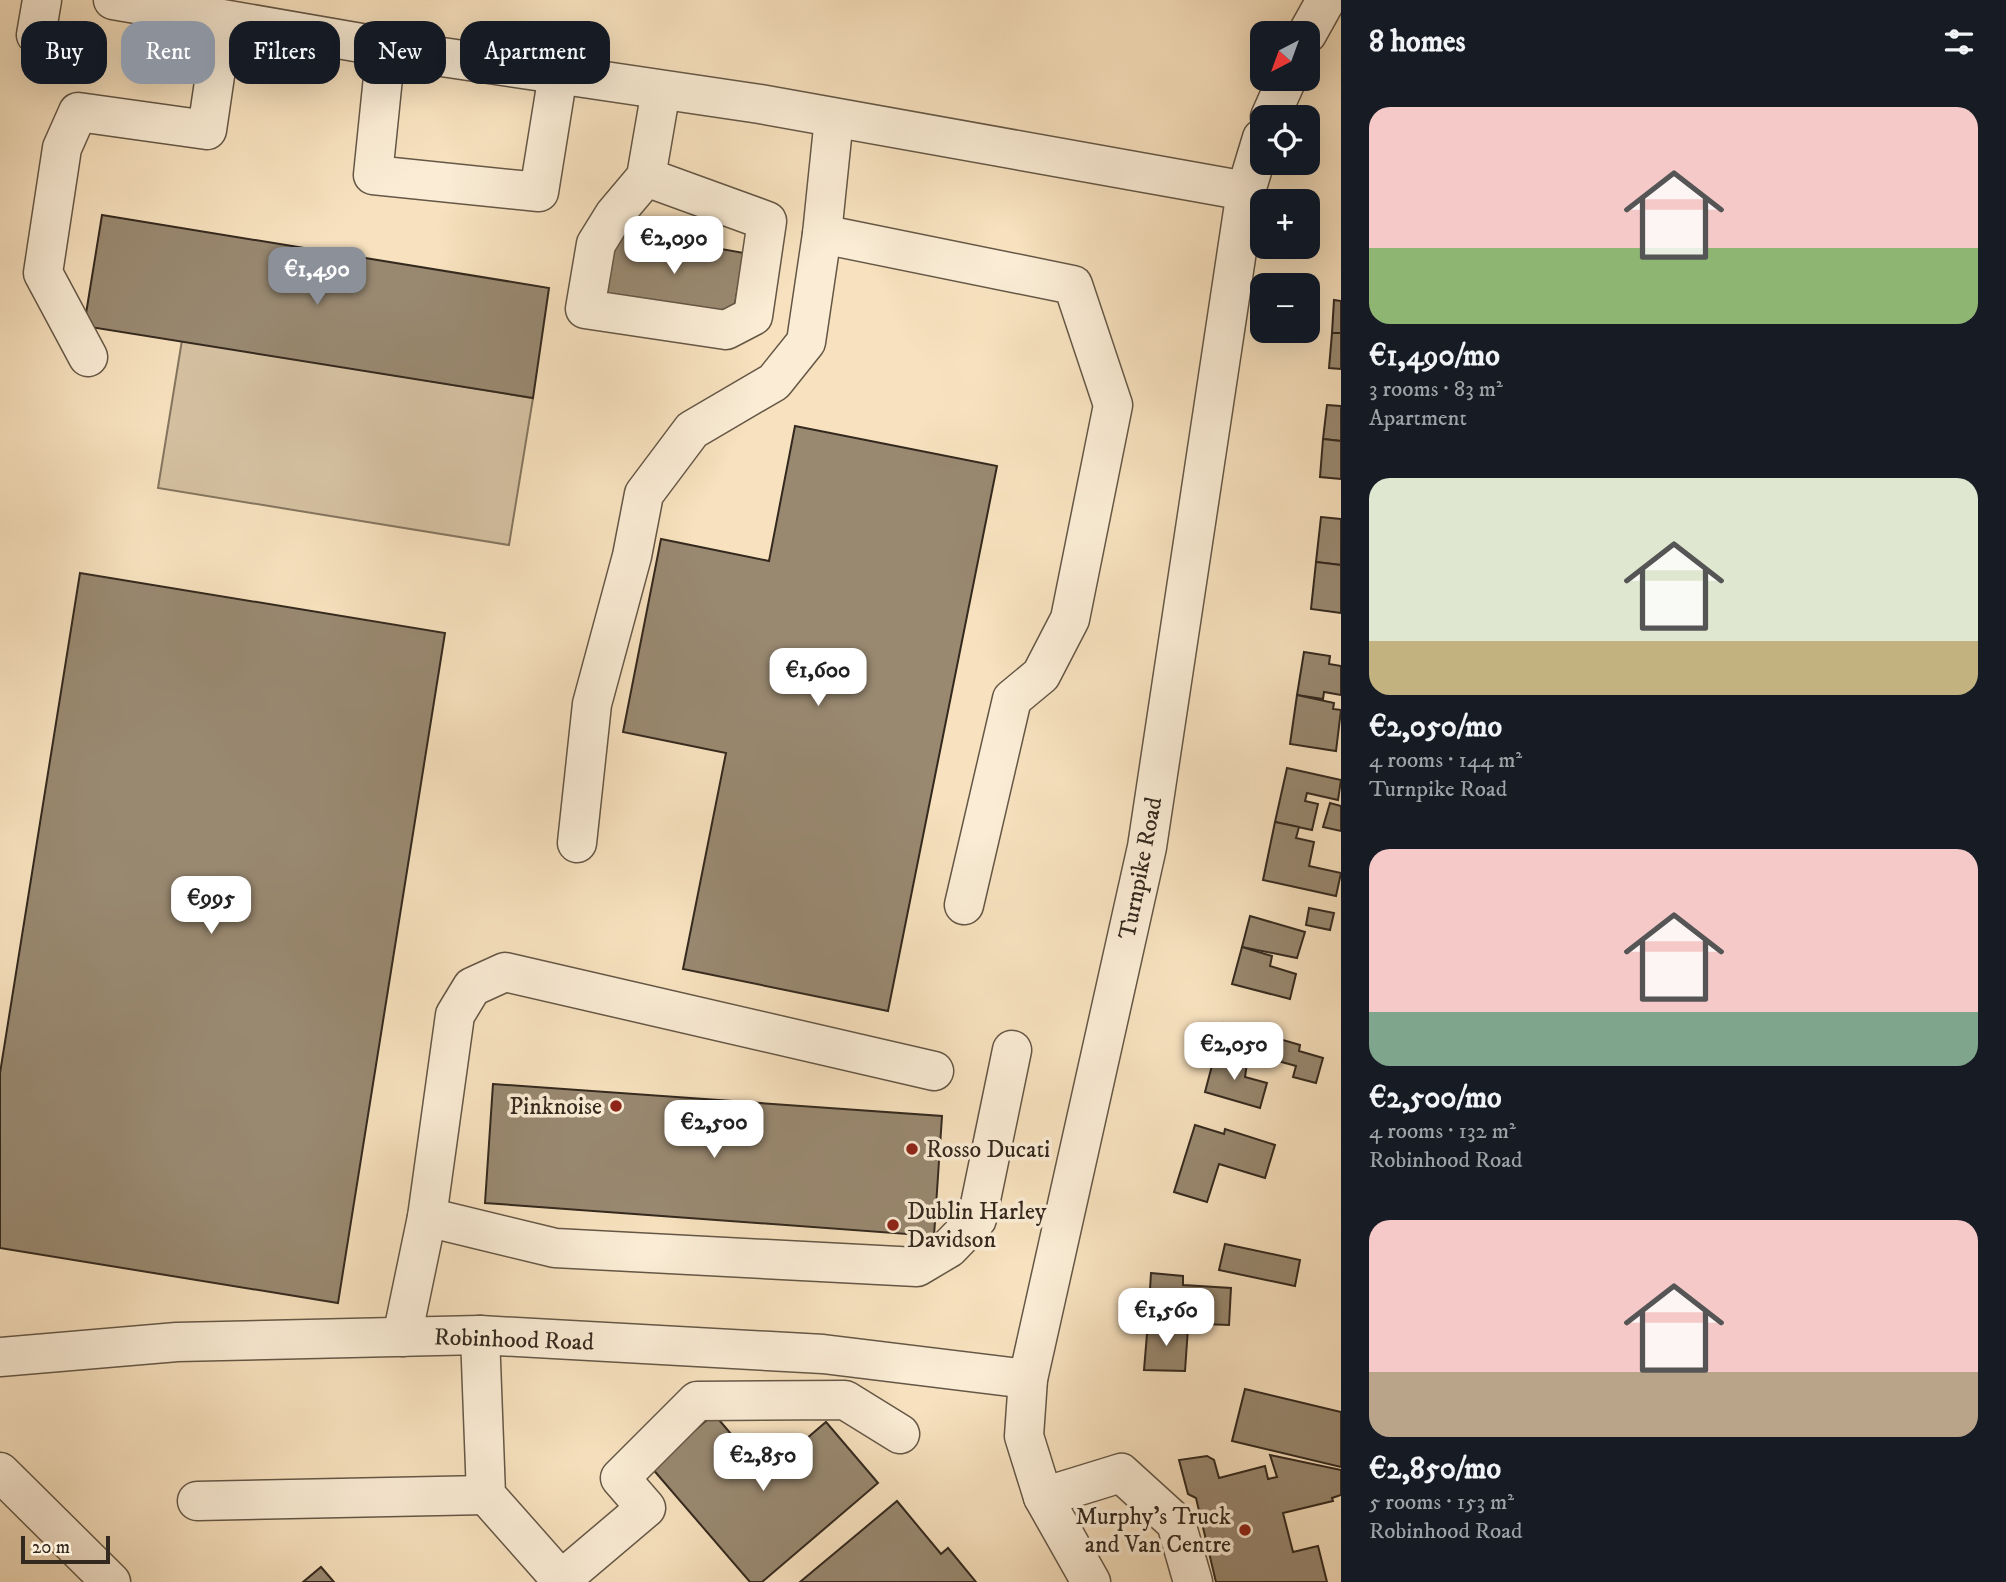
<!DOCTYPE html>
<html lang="en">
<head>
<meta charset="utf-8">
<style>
  body { margin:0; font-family:"IM FELL DW Pica",serif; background:#20242c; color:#f1f3f6; height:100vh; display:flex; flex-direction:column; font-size:26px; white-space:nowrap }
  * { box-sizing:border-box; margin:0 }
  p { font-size:23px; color:#9ea1a6 }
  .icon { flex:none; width:38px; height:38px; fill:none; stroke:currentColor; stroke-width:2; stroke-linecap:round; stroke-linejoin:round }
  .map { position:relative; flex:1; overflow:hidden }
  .drawer { display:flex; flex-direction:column; background:#171b24; width:665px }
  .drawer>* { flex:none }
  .hud { position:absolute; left:21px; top:21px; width:665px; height:63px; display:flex; gap:14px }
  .needle { width:46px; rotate:221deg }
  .buttons { position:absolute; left:1250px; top:21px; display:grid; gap:14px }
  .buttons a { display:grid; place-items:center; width:70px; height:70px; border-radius:14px; background:#171b24; box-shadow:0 7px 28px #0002; font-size:35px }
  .scale { position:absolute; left:21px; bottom:18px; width:89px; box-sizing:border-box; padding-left:7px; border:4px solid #34291e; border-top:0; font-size:19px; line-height:24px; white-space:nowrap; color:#34291e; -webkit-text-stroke:5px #faecd5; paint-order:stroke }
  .price { position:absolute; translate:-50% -60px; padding:0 16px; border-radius:14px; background:#fff; color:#222; font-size:23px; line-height:46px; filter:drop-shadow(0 2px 4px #0008) }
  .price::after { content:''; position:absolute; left:50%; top:42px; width:21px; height:16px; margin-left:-10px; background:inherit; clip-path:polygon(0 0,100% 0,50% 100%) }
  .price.on { background:#8c9099; color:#fff }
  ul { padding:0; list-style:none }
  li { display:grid; align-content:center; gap:14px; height:371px; padding:0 28px }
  li span { display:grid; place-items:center; height:217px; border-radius:21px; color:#555 }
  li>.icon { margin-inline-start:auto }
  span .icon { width:126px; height:126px; fill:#fffc; stroke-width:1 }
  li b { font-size:30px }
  h2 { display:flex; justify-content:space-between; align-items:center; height:84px; padding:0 28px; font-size:30px }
  .pill { padding:0 24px; border-radius:21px; background:#171b24; box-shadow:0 7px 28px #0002; font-size:24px; line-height:63px }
  .pill.on { background:#8c9099; color:#fff }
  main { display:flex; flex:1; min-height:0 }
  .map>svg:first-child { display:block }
</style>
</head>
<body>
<main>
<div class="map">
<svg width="1341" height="1582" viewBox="0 0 1341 1582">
  <rect width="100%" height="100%" fill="#f7e1be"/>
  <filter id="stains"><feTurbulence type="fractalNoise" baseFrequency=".00286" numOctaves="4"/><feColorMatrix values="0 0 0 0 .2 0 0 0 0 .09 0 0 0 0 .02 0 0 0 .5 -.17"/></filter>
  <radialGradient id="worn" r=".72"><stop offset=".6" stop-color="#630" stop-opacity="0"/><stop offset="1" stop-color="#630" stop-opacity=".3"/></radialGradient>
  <polygon fill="#d6c2a3" stroke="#857660" stroke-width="2" points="182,340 533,398 509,545 158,488"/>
  <g fill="#998971" stroke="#34291e" stroke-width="2">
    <polygon points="102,215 549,288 533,398 84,326"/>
    <polygon points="615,230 744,253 732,321 603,298"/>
    <polygon points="1334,300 1341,301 1341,333 1332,333"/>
    <polygon points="1332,333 1341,333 1341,369 1329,368"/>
    <polygon points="1327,405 1341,406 1341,441 1323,439"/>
    <polygon points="795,426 997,466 888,1011 683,969 726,753 623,732 661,539 769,561"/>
    <polygon points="1323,439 1341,441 1341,479 1320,477"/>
    <polygon points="1321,517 1341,519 1341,565 1316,562"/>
    <polygon points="1316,562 1341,565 1341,613 1311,609"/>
    <polygon points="80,573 445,633 338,1303 0,1248 0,1073"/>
    <polygon points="1304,652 1330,656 1329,664 1341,666 1341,695 1324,692 1323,699 1297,695"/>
    <polygon points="1297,695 1334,703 1333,709 1341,710 1336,751 1290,744"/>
    <polygon points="1287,768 1341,780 1338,800 1307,793 1305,801 1318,804 1312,830 1275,822"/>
    <polygon points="1330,803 1341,806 1341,831 1323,827"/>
    <polygon points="1275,822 1299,827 1296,838 1314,842 1309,866 1341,873 1336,896 1263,880"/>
    <polygon points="1309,908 1334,913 1330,930 1306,925"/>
    <polygon points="1250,916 1305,932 1297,958 1242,947"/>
    <polygon points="1242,947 1272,956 1270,966 1296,974 1290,999 1232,984"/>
    <polygon points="1224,1023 1300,1045 1299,1051 1323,1058 1316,1083 1293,1077 1296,1066 1278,1061 1279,1056 1251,1048 1247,1063 1215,1054"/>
    <polygon points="1215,1054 1247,1063 1245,1077 1267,1083 1260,1108 1205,1092"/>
    <polygon points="493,1084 942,1116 934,1236 485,1203"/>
    <polygon points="1195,1125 1224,1134 1225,1129 1275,1145 1265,1178 1219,1164 1207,1202 1174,1192"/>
    <polygon points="1225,1244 1300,1260 1295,1286 1219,1270"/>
    <polygon points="1151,1273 1183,1276 1183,1285 1231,1288 1229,1325 1148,1322"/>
    <polygon points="1148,1322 1188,1328 1185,1371 1144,1370"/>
    <polygon points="1245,1389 1341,1412 1341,1467 1232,1441"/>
    <polygon points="714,1414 765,1474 826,1422 878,1483 762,1582 750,1582 651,1467"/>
    <polygon points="1270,1455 1341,1470 1341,1495 1332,1498 1333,1501 1283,1513 1293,1552 1318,1546 1327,1582 1216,1582 1196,1498 1188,1494 1179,1460 1207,1456 1214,1460 1219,1478 1265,1466 1268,1479 1277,1477"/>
    <polygon points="897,1501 941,1554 948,1548 976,1582 800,1582"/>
    <polygon points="321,1567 334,1582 303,1582"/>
  </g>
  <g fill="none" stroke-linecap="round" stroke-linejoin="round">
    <g stroke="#655746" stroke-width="41">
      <g id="minor">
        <polyline points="113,0 442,57 760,104 1246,191"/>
        <polyline points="1307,34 1326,0"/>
        <polyline points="36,35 42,0"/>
        <polyline points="386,48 373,175 539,192 558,74"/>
        <polyline points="1270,117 1287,79"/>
        <polyline points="646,177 767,221 753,316 726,330 585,309 596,244 614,215 646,177 661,90"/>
        <polyline points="822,234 1073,285 1113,405 1070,619 1041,675 1012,699 964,905"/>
        <polyline points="88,357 43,273 62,148 78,112 207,130 223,21"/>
        <polyline points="577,843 592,704 632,556 644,494 692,430 774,382 806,342 822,234 834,118"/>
        <polyline points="427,1217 555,1248 917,1267 949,1248 977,1219 1012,1050"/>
        <polyline points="480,1335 486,1495 563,1582"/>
        <polyline points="402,1337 427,1217 455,1015 472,987 505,972 934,1071"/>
        <polyline points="0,1357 177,1342 480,1335 823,1354 1028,1379"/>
        <polyline points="0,1472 111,1582"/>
        <polyline points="1043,1497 1121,1473 1176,1523 1193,1582"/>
        <polyline points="197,1501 486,1495"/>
        <polyline points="561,1580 646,1508 620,1478 697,1401 845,1400 900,1434"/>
        <polyline points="1091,1582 1043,1497 1024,1436 1028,1379 1147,847 1246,191 1262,138"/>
      </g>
    </g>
    <use href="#minor" stroke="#faecd5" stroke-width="38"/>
  </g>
  <g fill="#8f2418" stroke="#faecd5" stroke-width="2.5">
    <circle cx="616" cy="1106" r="7"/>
    <circle cx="912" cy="1149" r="7"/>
    <circle cx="893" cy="1225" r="7"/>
    <circle cx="1245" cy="1530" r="7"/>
  </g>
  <g text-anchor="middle" stroke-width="7" stroke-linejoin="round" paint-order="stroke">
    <g font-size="24" fill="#34291e" stroke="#faecd5">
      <text transform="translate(1140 868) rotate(-79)" y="8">Turnpike Road</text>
      <text transform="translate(514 1339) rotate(2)" y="8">Robinhood Road</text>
    </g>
    <g font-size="24" fill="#34291e" stroke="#faecd5" text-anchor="end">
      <text x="602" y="1114">Pinknoise</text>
      <text x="926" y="1157" text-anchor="start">Rosso Ducati</text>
      <text x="907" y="1219" text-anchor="start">Dublin Harley<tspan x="907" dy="28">Davidson</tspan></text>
      <text x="1231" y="1524">Murphy's Truck<tspan x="1231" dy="28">and Van Centre</tspan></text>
    </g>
  </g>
  <rect width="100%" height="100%" filter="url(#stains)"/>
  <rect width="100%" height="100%" fill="url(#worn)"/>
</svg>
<div class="buttons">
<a><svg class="needle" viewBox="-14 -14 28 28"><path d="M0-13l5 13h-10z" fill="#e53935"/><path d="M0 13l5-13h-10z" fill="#9ea1a6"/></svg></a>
<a><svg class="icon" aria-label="locate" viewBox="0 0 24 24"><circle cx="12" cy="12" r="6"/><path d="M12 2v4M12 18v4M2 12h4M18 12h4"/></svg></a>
<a>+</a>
<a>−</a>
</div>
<div class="scale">20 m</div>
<b class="price" style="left:674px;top:276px">€2,090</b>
<b class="price on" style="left:317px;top:307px">€1,490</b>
<b class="price" style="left:818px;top:708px">€1,600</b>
<b class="price" style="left:211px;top:936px">€995</b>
<b class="price" style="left:1234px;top:1082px">€2,050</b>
<b class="price" style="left:714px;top:1160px">€2,500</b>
<b class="price" style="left:1166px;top:1348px">€1,560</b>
<b class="price" style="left:763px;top:1493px">€2,850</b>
<div class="hud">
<a class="pill">Buy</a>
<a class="pill on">Rent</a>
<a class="pill">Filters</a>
<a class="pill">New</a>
<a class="pill">Apartment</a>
</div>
</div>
<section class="drawer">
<h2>8 homes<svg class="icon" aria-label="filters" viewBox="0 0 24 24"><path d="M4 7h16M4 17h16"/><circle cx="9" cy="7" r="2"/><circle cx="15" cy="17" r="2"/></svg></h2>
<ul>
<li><span style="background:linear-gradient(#f6c9c9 65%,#8fb573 0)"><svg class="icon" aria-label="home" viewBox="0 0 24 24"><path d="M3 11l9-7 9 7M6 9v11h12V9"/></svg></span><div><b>€1,490/mo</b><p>3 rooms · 83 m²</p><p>Apartment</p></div></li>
<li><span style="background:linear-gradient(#dfe7d0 75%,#c2b280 0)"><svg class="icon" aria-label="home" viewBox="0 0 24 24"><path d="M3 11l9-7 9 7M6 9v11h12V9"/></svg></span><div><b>€2,050/mo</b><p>4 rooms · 144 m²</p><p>Turnpike Road</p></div></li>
<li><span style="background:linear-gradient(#f6c9c9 75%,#7fa58c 0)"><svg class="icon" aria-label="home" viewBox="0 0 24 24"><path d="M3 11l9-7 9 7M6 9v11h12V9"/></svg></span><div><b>€2,500/mo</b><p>4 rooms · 132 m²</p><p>Robinhood Road</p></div></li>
<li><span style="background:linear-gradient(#f6c9c9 70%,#b9a48a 0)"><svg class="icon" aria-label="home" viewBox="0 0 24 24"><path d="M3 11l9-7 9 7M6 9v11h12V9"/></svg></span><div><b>€2,850/mo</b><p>5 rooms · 153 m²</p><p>Robinhood Road</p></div></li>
</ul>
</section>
</main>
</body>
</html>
